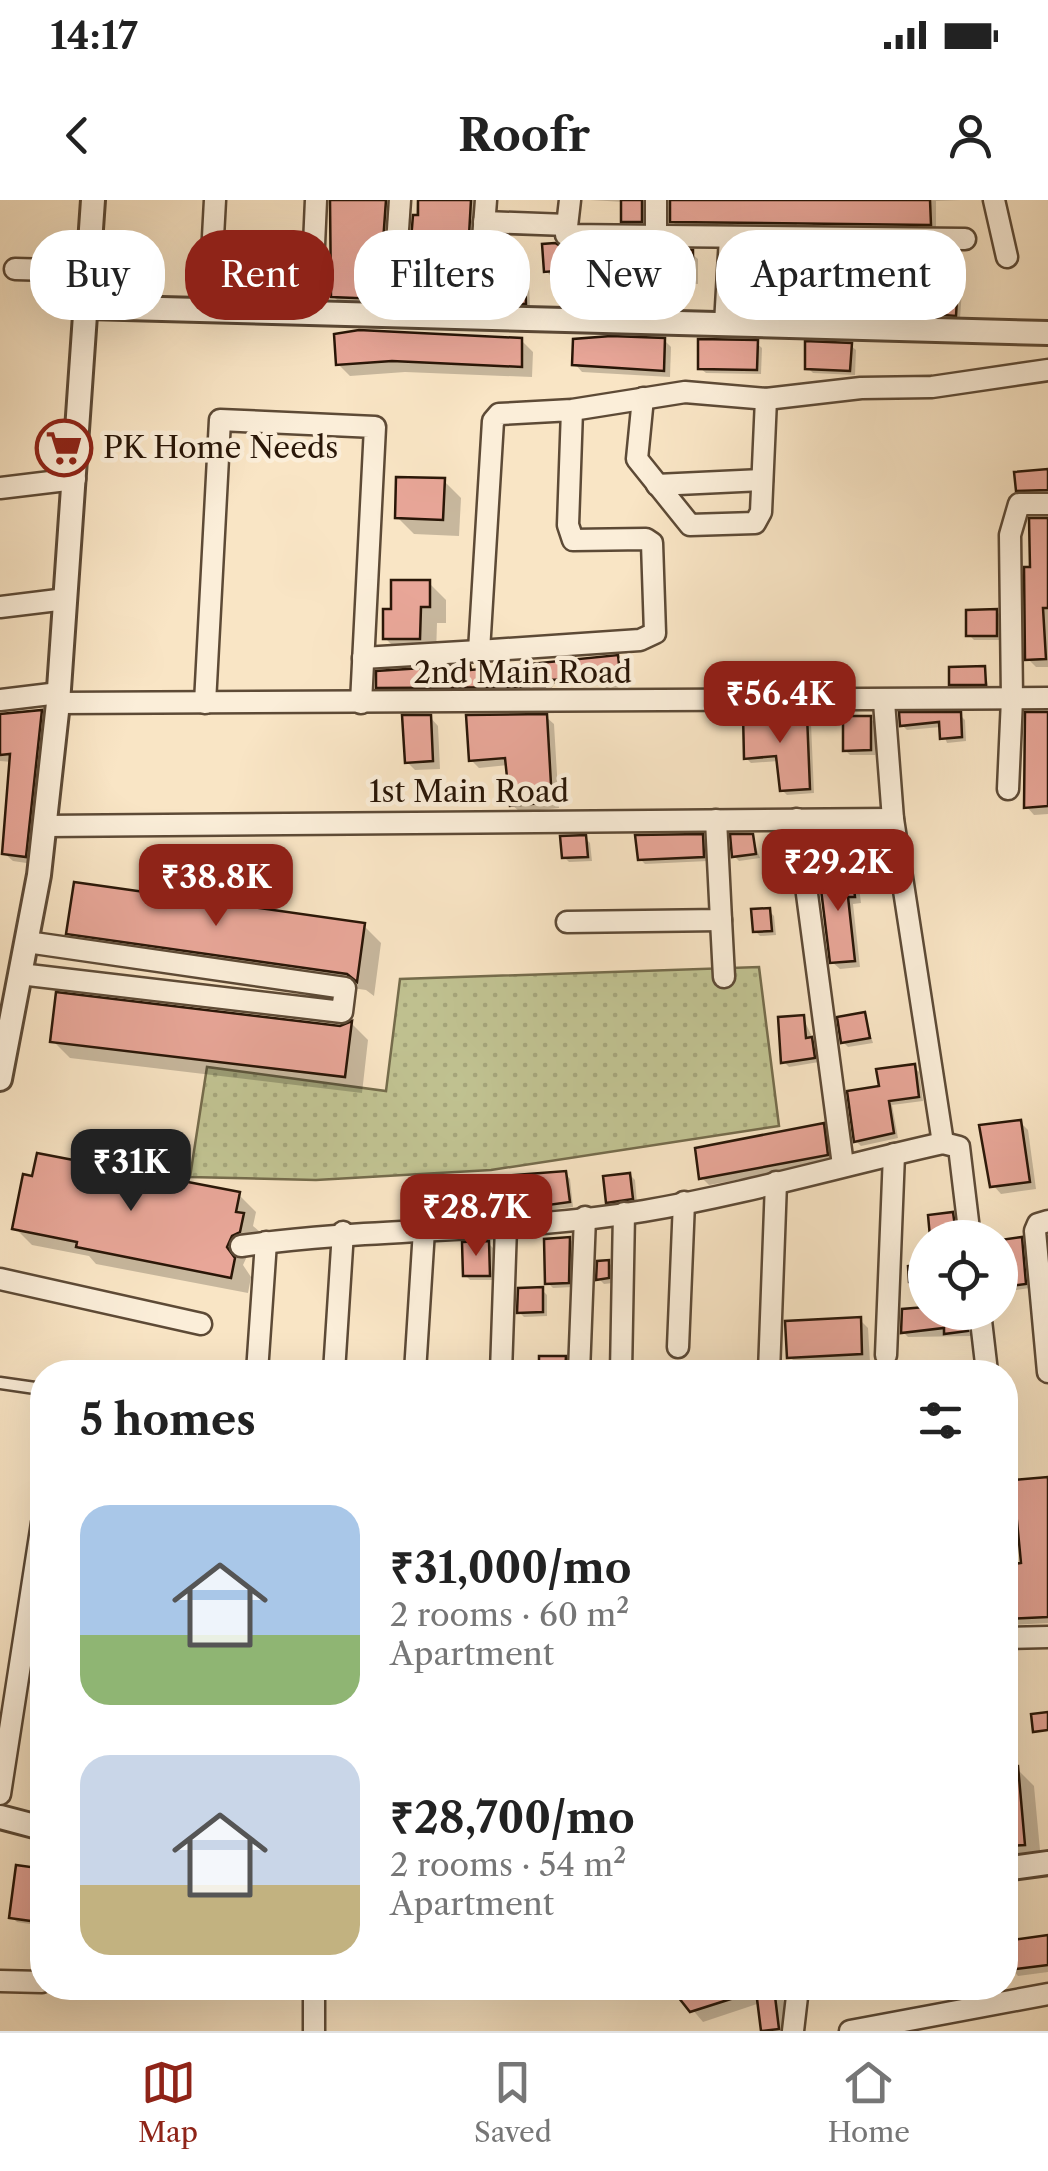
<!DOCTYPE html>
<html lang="en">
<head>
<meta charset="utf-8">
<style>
  body { margin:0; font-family:"Libre Caslon Text",serif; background:#f6f6f6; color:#222; height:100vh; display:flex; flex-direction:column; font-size:38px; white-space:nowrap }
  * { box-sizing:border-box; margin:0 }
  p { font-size:32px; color:#767676 }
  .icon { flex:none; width:55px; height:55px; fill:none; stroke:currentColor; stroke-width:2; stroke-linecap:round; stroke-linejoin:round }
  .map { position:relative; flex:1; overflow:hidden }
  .side { position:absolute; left:30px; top:1160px; width:988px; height:640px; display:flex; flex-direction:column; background:#fff; border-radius:40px; box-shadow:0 10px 40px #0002 }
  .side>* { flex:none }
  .banner { position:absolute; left:30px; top:30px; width:990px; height:90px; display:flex; gap:20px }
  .controls { position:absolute; left:908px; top:1020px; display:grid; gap:20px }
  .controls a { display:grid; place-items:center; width:110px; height:110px; border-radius:50%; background:#fff; box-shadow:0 10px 40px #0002; font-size:50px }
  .price { position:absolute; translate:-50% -85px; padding:0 22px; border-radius:20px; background:#8f2418; color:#fff; font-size:32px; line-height:65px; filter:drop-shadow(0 2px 5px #0008) }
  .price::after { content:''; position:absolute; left:50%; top:60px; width:30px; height:22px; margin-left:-15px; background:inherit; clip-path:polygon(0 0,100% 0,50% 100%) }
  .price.active { background:#222; color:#fff }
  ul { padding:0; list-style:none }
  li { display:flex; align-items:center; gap:30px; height:250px; padding:0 50px }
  li span { display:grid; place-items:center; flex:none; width:280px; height:200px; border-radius:30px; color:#555 }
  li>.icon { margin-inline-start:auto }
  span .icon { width:120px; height:120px; fill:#fffc; stroke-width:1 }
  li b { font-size:42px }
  h2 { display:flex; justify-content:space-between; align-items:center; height:120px; padding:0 50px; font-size:42px }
  .pill { padding:0 35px; border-radius:40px; background:#fff; box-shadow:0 10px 40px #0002; font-size:35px; line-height:90px }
  .pill.active { background:#8f2418; color:#fff }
  .status { display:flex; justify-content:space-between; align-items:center; height:70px; padding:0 50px; background:#fff; direction:ltr }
  .status svg { height:28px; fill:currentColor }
  header { display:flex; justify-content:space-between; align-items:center; height:130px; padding:0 50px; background:#fff; font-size:45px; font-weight:700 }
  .dock { display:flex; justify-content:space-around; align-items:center; height:140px; border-top:2px solid #e0e0e0; background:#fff; font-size:28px; color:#767676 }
  .dock a { display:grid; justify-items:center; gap:5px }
  .dock .active { color:#8f2418 }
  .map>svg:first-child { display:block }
</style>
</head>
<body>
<div class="status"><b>14:17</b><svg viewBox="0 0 49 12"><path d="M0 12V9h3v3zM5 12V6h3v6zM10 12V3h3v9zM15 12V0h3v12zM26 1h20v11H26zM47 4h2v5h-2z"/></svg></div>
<header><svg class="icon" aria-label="back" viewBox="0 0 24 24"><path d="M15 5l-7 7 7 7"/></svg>Roofr<svg class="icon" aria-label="person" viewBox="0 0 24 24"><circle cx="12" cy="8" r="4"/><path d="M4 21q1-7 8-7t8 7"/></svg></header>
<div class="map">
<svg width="1048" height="1831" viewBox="0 0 1048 1831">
  <defs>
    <pattern id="grass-dots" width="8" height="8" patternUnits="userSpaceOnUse" patternTransform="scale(2.5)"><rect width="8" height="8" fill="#c1c392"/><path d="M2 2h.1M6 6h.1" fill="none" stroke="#a6a77c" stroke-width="1.8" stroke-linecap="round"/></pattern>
  </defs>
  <rect width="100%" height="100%" fill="#f9e5c5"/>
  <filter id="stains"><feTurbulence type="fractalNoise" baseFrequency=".002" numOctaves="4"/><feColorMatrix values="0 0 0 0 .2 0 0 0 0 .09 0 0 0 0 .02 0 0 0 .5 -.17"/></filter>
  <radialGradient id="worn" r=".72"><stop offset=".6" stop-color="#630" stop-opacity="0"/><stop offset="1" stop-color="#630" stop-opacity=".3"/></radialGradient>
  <polygon fill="url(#grass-dots)" stroke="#756c4c" stroke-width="2.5" points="759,767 779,926 491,970 316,980 190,977 207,867 386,891 400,779"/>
  <g fill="#0003">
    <polygon points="331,0 393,0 385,104 340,103 333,96"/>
    <polygon points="417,0 476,0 474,59 443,58 442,84 417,83 411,77"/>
    <polygon points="590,0 651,0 648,28 630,28 624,21 624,2"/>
    <polygon points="671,0 795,0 797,29 679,28 672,21"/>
    <polygon points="812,0 961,0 936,1 936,31 818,29 811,23"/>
    <polygon points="565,51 691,53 698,59 698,84 601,78 596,74 553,78 546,71"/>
    <polygon points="909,55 914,60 913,82 957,84 962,89 960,119 914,117 909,111 909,83 884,82 884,87 861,86 856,80"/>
    <polygon points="524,76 529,81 530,108 500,107 495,102"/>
    <polygon points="812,85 818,90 818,116 778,115 772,109"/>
    <polygon points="368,132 521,140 533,152 532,177 405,172 350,176 338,164"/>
    <polygon points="664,140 671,147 670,177 582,172 575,164"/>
    <polygon points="756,143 762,148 761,174 706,173 700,168"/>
    <polygon points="850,145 856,150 855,175 813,173 808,168"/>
    <polygon points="1048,271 1048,297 1026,298 1018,290"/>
    <polygon points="444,281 461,298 459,336 414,334 397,317"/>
    <polygon points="1048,320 1048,467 1036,467 1028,459 1030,326"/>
    <polygon points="429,383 446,400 446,423 437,423 436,455 402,455 385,438 393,412"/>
    <polygon points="996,411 1001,416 1002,440 974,440 969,435"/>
    <polygon points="618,458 622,463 624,487 606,488 602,482 554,484 550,491 383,491 378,487 469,468 473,472"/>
    <polygon points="984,468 989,489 957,489 952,484"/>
    <polygon points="1048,511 1048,614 1034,615 1027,607 1028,514"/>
    <polygon points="41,513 49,521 33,664 13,661 4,653 12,562 0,561 0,517"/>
    <polygon points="960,515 965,520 966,541 947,543 941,527 907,530 902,525"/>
    <polygon points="430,517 438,526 440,569 415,570 407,562"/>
    <polygon points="546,517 554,524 559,608 520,612 512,605 508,565 479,568 471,560"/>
    <polygon points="806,518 811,523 814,593 787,595 782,590 779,561 751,563 746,558"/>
    <polygon points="870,518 875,523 875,555 850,555 845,550"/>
    <polygon points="752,636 760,658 739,661 734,656"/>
    <polygon points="702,637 707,642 708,661 645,664 640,659"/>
    <polygon points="585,638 590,643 592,661 569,662 564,657"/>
    <polygon points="851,672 858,679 861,703 853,704 860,767 840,769 832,762"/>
    <polygon points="769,711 774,716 776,735 760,736 755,731"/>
    <polygon points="364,726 381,743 374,796 366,790 86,750 69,733"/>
    <polygon points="864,815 873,843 848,847 843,842"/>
    <polygon points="803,818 816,845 819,862 789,867 784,862"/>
    <polygon points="352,824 368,840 362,893 70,858 53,841 341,828"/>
    <polygon points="914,867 919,872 923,901 892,905 898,938 861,946 856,941 881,888"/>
    <polygon points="1020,922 1028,930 1036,989 1001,994 993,985"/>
    <polygon points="823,926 830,934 834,962 709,985 702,978"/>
    <polygon points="565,973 570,979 573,1007 490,1017 485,1012"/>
    <polygon points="630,975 635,980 637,1003 613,1006 608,1001"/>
    <polygon points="34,979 239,995 256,1012 253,1026 260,1032 256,1049 249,1052 243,1065 251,1077 248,1093 96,1064 89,1056 32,1045 15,1028"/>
    <polygon points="952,1015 959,1038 934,1038 932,1036"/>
    <polygon points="570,1039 574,1044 573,1087 553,1088 548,1083"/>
    <polygon points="1021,1039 1026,1044 1030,1088 1016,1090 1011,1079 1000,1075 1000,1042"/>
    <polygon points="488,1043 493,1048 494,1080 470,1080 465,1075"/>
    <polygon points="608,1062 613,1067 613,1083 604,1084 599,1079"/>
    <polygon points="542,1090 547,1095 547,1116 524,1117 519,1112"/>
    <polygon points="925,1109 968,1112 972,1136 908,1137 903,1132"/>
    <polygon points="860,1120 868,1128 870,1162 798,1165 790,1157"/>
    <polygon points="542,1158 565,1158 571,1172 542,1172"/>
    <polygon points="971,1163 977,1172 949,1172 948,1165"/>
    <polygon points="486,1169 490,1172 459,1172 459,1170"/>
    <polygon points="1048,1280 1048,1423 1010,1425 1005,1421 1005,1368 1024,1365 1019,1324 1005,1325 1005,1283"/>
    <polygon points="1017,1569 1034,1586 1041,1661 1005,1664 1005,1570"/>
    <polygon points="37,1670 42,1675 36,1725 17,1722 12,1717"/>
    <polygon points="1048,1737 1048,1772 1018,1776 1012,1769"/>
    <polygon points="674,1788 789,1788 783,1795 788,1831 763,1831 760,1803 703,1822"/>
    <polygon points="888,1788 965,1788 896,1797"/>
  </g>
  <g fill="#e8a698" stroke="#291607" stroke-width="2.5">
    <polygon points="330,0 386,0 379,99 331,97"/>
    <polygon points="418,0 471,0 468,53 437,53 436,79 408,78 413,15 418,15"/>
    <rect x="621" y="0" width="21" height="22"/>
    <polygon points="670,0 930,0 931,25 670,22"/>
    <polygon points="555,43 566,49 693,50 693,78 591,73 591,68 544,72 542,44"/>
    <polygon points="855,52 910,52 909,80 854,81"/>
    <polygon points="525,73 526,104 492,103 494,74"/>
    <polygon points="931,79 958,82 956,116 906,112 906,80"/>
    <polygon points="814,82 814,112 770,110 769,83"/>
    <polygon points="845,95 862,95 862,113 845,112"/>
    <polygon points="359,130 522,138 522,167 392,161 336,165 334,134"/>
    <polygon points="611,136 665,138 664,171 572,165 573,139"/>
    <polygon points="698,139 758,140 757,170 698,169"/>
    <polygon points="805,141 852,143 850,171 805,169"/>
    <polygon points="1048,269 1048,290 1016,291 1014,272"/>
    <polygon points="396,277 445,278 443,320 395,318"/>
    <polygon points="1029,318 1048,318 1048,408 1043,408 1046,459 1025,460 1024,367 1030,367"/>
    <polygon points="391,380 430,380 430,407 421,407 420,439 383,439 383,409 391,409"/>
    <polygon points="997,409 997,436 966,436 966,410"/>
    <polygon points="618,455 621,483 599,484 599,478 549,480 545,487 376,488 376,471 470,465 471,470"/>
    <polygon points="985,466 986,485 949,485 949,467"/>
    <polygon points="42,510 26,657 2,654 10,554 0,555 0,514"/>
    <polygon points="899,512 961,512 962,537 940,539 939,522 900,526"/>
    <polygon points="1025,512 1048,512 1048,606 1024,608"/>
    <polygon points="743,513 807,515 810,589 780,591 776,556 744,559"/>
    <polygon points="547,514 552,602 510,606 505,558 469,561 466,515"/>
    <polygon points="402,515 431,515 433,561 405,563"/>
    <polygon points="843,516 871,516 871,550 843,551"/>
    <polygon points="703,634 704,657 638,660 635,635"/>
    <polygon points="730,634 753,634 756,654 732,657"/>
    <polygon points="586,635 588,657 562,658 560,636"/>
    <polygon points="852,670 855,697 848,697 855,761 830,763 819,673"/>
    <polygon points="74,682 365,723 357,782 347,774 66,734"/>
    <polygon points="770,708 772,731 753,732 751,709"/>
    <polygon points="56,792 340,826 352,821 345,877 50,842"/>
    <polygon points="865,812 870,838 841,843 837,817"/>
    <polygon points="804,815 806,838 812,837 815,858 781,863 778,817"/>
    <polygon points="915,864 919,897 889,901 894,933 854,942 847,891 879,886 876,869"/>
    <polygon points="1021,920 1030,982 990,987 979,925"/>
    <polygon points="824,923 828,955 699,979 695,948"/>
    <polygon points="37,953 240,992 236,1012 244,1013 240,1032 232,1036 227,1047 235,1058 231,1078 76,1047 77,1042 12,1029 23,974 32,976"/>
    <polygon points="566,971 570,1002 483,1014 478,978"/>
    <polygon points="630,973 633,999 606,1003 603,976"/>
    <polygon points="953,1012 956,1034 930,1037 928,1015"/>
    <polygon points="570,1037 569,1083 545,1084 544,1039"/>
    <polygon points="1022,1037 1026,1084 1009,1086 1008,1075 1000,1076 1000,1040"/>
    <polygon points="489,1041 490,1076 463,1076 462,1042"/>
    <polygon points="609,1060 609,1078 596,1080 597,1061"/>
    <polygon points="925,1064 925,1081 909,1082 908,1066"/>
    <polygon points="543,1087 543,1112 517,1113 518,1088"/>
    <polygon points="925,1107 925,1112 966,1112 968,1131 944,1134 944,1128 901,1133 902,1109"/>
    <polygon points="861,1117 862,1154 787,1158 785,1121"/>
    <polygon points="539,1156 566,1156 565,1172 539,1172"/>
    <polygon points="1048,1277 1048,1417 1005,1419 1005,1365 1021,1363 1013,1280"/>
    <polygon points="1048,1512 1048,1530 1033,1532 1031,1514"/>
    <polygon points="1018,1566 1025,1645 1005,1646 1005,1567"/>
    <polygon points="16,1665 38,1668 31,1721 9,1718"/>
    <polygon points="1048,1735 1048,1765 1009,1770 1006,1741"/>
    <polygon points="671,1788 774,1788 779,1829 761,1831 756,1791 690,1812"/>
  </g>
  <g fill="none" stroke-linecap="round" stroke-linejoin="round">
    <g stroke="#5d4a36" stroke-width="15">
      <polyline id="service" points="0,1183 42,1189"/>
    </g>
    <g stroke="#5d4a36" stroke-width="25">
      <g id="minor">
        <polyline points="570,0 566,35 965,39"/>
        <polyline points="994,0 1007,57"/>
        <polyline points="484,22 567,25"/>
        <polyline points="656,36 656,0"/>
        <polyline points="15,69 90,71"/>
        <polyline points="209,111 215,0"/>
        <polyline points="311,113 316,0"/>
        <polyline points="392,116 400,0"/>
        <polyline points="477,118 486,0"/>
        <polyline points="725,124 730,37"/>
        <polyline points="643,198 637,259 690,325 755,323 761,312 766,199"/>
        <polyline points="572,210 568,325 573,340 646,339 652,343 655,433 640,440 479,451 493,221 499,214 572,210 685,192 766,199 861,188 932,187 1048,170"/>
        <polyline points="657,285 762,280"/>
        <polyline points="0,288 75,279"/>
        <polyline points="0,407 66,399"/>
        <polyline points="363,458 479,451"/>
        <polyline points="0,500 59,493"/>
        <polyline points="884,502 893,619 943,943"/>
        <polyline points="58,503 1048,498"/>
        <polyline points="205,503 220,220 375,227 361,503"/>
        <polyline points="1008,589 1012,499 1010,335 1019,304 1048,304"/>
        <polyline points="797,619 843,965"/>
        <polyline points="45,626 893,619"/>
        <polyline points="721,720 724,777"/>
        <polyline points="567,722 721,720 716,620"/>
        <polyline points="20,774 342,812 345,788 27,742"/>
        <polyline points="1048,1021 1038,1024 1035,1031 1048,1172"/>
        <path d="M 241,1046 C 375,1027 511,1033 644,1011 C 745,994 844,965 943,943 L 959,947 L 970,1038"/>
        <polyline points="0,1079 201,1124"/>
        <polyline points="980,1112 987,1172"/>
        <polyline points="678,1147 684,1002"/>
        <polyline points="886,1155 894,954"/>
        <polyline points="257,1172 266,1042"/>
        <polyline points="334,1172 343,1032"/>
        <polyline points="415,1172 424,1030"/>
        <polyline points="501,1172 506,1027"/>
        <polyline points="579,1172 585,1017"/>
        <polyline points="621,1172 624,1013"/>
        <polyline points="769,1172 776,982"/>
        <polyline points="1005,1438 1048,1437"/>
        <polyline points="0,1594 42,1323"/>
        <polyline points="0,1781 42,1782"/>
        <polyline points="314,1788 314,1831"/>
        <polyline points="793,1831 798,1788"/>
        <polyline points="850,1831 1048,1794"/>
      </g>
    </g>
    <g stroke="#5d4a36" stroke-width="28">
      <g id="tertiary">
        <polyline points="87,107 1048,133"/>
        <polyline points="0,879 39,675 58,503 93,0"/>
        <polyline points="0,1617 42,1628"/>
        <polyline points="1005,1669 1048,1663"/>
      </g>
    </g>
    <use href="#service" stroke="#fbeed9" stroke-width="10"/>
    <use href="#minor" stroke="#fbeed9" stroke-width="20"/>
    <use href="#tertiary" stroke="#fbeed9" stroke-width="22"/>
  </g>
  <defs>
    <g id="supermarket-ring" transform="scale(2.875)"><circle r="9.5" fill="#fbeed9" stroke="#8f2418" stroke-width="1.5"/><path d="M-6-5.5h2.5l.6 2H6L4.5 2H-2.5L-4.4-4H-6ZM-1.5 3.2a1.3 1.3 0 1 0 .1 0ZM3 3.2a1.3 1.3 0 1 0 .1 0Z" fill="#8f2418"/></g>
  </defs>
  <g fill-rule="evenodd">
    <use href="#supermarket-ring" x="64" y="248"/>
  </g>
  <g text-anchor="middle" stroke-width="9" stroke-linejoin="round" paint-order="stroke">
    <g font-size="30" fill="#291607" stroke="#fbeed9" text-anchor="start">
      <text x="103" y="258">PK Home Needs</text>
    </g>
    <g font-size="30" fill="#291607" stroke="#fbeed9">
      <text x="523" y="483">2nd Main Road</text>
      <text x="469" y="602">1st Main Road</text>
    </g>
  </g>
  <rect width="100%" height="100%" filter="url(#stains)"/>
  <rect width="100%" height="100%" fill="url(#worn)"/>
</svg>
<div class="controls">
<a><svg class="icon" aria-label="locate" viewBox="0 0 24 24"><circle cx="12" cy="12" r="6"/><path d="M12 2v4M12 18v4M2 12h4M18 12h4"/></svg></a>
</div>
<b class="price" style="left:780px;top:546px">₹56.4K</b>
<b class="price" style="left:838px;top:714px">₹29.2K</b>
<b class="price" style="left:216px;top:729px">₹38.8K</b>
<b class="price active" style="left:131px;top:1014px">₹31K</b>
<b class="price" style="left:476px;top:1059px">₹28.7K</b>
<div class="banner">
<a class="pill">Buy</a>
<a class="pill active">Rent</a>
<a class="pill">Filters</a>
<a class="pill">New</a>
<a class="pill">Apartment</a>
</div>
<section class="side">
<h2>5 homes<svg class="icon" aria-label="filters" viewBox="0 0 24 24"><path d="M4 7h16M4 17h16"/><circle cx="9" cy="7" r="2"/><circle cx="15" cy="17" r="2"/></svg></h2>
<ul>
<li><span style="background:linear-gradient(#a9c7e8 65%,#8fb573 0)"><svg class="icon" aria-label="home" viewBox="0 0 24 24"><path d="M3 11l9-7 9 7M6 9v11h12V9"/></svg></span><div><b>₹31,000/mo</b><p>2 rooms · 60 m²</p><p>Apartment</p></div></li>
<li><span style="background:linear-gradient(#c9d6e8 65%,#c2b280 0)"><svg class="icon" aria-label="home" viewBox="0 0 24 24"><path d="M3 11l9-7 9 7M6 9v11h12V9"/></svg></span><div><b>₹28,700/mo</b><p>2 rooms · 54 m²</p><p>Apartment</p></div></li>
</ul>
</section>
</div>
<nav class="dock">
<a class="active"><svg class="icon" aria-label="map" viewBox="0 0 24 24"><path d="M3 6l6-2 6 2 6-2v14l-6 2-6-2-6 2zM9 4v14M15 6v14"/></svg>Map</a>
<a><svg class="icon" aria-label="saved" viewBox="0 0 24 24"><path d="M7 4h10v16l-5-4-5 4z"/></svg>Saved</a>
<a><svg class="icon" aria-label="home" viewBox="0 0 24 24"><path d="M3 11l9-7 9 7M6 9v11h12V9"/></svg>Home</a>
</nav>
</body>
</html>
